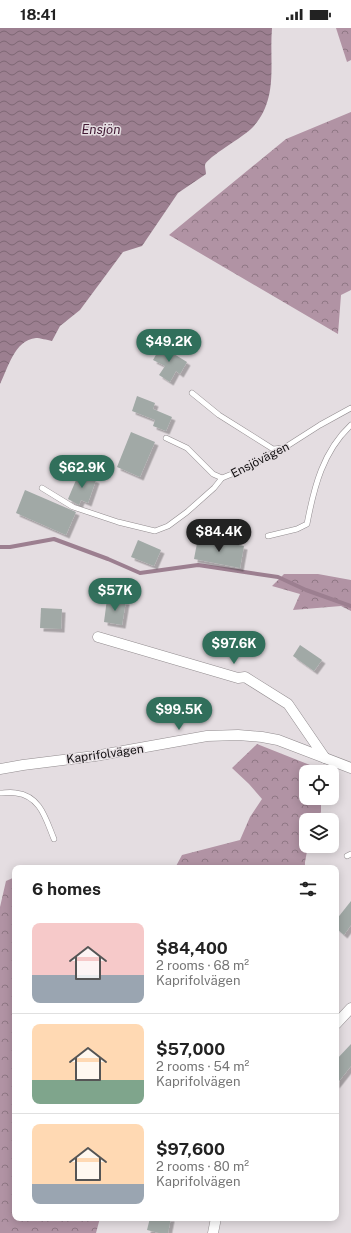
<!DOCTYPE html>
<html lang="en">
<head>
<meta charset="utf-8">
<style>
  body { margin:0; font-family:"Public Sans",sans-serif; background:#f6f6f6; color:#222; height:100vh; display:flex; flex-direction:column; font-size:15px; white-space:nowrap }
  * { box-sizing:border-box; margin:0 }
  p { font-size:13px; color:#767676 }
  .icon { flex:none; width:22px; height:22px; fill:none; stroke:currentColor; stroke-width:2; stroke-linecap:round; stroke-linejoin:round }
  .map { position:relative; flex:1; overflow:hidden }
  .panel { position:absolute; left:12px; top:837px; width:327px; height:356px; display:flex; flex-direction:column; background:#fff; border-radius:8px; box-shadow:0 2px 10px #0003 }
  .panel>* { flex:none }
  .controls { position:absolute; left:299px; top:737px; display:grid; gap:8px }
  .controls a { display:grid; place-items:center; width:40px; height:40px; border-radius:8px; background:#fff; box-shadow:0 2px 10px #0003; font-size:20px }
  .price { position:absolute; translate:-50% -34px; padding:0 9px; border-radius:14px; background:#316f5b; color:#fff; font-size:13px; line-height:26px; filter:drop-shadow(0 1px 2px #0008) }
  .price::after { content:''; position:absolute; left:50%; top:24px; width:12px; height:9px; margin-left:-6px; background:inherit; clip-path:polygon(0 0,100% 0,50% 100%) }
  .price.selected { background:#222; color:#fff }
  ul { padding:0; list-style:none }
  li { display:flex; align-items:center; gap:12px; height:100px; padding:0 20px }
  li+li { border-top:1px solid #e0e0e0 }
  li span { display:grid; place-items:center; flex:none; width:112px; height:80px; border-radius:8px; color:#555 }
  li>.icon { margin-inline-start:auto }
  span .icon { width:48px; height:48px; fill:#fffc; stroke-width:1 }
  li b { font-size:17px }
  h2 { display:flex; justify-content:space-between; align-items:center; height:48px; padding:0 20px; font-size:17px }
  .status { display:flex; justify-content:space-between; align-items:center; height:28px; padding:0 20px; background:#fff; direction:ltr }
  .status svg { height:11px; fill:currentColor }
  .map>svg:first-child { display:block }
</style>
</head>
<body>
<div class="status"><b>18:41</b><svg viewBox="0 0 49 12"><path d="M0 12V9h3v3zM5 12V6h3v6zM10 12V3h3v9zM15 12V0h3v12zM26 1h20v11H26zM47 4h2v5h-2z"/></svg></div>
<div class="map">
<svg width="351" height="1205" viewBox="0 0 351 1205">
  <defs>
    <pattern id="forest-crowns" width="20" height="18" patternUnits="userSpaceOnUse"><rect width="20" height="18" fill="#b193a4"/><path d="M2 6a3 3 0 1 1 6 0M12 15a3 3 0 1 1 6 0" fill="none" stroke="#8f7784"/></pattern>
    <pattern id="water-waves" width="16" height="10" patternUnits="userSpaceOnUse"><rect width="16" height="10" fill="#9c7f90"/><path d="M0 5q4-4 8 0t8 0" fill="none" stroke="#7e6774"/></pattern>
    <filter id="shadow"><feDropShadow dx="3.5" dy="3.5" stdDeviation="0" flood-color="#0004"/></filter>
  </defs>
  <rect width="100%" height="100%" fill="#e4dde1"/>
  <g fill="url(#forest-crowns)">
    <polygon points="336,0 351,0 351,32 347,34"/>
    <polygon points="351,84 351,262 341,267 338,306 169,207 286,111"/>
    <polygon points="284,546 318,546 351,552 351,583 341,578 293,582 300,566 272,558"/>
    <polygon points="257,716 320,741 320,744 306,744 306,770 321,770 321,784 317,792 306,792 306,818 308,818 305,834 305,840 175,840 182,827 240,812 250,789 262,771 249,756 232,740"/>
    <polygon points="15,849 15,1190 100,1190 96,1205 0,1205 0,879 6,853"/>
  </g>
  <path fill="url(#water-waves)" d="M 0,0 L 272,0 C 269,35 279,70 253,99 C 244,109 207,129 205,137 C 205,140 206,144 206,146 L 178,165 L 142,218 L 123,224 L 80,282 L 60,298 L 52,313 C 47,312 40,310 36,310 C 14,312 8,341 0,356 Z"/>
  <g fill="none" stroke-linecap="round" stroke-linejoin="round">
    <polyline stroke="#9c7f90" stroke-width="4" points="0,519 10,519 54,511 108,531 140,545 198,537 278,549 306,562 351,578"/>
  </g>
  <g fill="#a1a9a6" filter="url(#shadow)">
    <polygon points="161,318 187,334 180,346 176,343 170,354 159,347 165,338 153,332"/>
    <polygon points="137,368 155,375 153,381 172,389 166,403 153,398 155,392 132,383"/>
    <polygon points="131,404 155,414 140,449 117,439"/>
    <polygon points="79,445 96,452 88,475 81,472 79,477 68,471"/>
    <polygon points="25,462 76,484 66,507 16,485"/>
    <polygon points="198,510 244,518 240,540 194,531"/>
    <polygon points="138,512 161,522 154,538 131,529"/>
    <polygon points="107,571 126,573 122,597 104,594"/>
    <polygon points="41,580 62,581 61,601 40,600"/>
    <polygon points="300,617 322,632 314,643 293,628"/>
    <polygon points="351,873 351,897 344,907 336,900 336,892"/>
    <polygon points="351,1016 351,1038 336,1057 336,1032"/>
    <polygon points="150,1190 171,1190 168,1205 159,1205 147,1202"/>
  </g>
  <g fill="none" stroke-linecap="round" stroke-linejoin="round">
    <g stroke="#928c8f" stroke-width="6">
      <g id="service">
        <polyline points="192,365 219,387 273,421 284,420 320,397 351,380"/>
        <polyline points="166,410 187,420 213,446 222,450"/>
        <polyline points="42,460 73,479 118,494 155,503 168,498 187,484 214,460 222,450 254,437 278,421"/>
        <path d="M 268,508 L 297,501 L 307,496 C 314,459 323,423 351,397"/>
        <path d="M 0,765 C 5,765 11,764 16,765 C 41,768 46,792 54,811"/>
        <polyline points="347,828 351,826"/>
      </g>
    </g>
    <g stroke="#928c8f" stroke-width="11">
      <g id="minor">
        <polyline points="98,609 238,650 245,649 288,676 325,730"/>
        <polyline points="0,741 23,737 95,728 207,708 238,707 262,709 278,712 351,740"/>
        <polyline points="336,996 351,980"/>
        <polyline points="213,1205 216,1190"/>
      </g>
    </g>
    <use href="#service" stroke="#fff" stroke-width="5"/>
    <use href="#minor" stroke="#fff" stroke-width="10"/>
  </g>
  <g text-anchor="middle" stroke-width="3" stroke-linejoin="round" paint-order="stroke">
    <g font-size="12" fill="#131012" stroke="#e4dde1">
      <text transform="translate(260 432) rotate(-27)" y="4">Ensjövägen</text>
      <text transform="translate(105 726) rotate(-8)" y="4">Kaprifolvägen</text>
    </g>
    <g font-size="13" font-style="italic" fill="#421a34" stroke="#e4dde1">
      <text x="101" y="106">Ensjön</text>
    </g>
  </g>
</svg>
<div class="controls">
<a><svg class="icon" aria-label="locate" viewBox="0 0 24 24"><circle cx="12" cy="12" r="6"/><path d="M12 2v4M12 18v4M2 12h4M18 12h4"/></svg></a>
<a><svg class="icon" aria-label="layers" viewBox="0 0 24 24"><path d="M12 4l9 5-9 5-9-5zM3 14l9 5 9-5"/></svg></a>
</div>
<b class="price" style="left:169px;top:335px">$49.2K</b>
<b class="price" style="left:82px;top:461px">$62.9K</b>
<b class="price selected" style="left:219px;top:525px">$84.4K</b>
<b class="price" style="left:115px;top:584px">$57K</b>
<b class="price" style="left:234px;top:637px">$97.6K</b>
<b class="price" style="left:179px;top:703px">$99.5K</b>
<section class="panel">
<h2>6 homes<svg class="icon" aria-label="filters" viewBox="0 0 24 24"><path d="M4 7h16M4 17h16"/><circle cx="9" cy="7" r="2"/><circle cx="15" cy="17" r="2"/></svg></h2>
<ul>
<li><span style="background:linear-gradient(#f6c9c9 65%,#9aa5b1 0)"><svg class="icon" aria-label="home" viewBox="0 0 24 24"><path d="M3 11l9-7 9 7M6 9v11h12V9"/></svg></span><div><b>$84,400</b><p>2 rooms · 68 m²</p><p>Kaprifolvägen</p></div></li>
<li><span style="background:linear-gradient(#ffd9b3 70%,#7fa58c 0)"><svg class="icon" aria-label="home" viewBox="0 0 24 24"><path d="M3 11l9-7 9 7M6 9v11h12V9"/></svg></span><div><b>$57,000</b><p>2 rooms · 54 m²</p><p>Kaprifolvägen</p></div></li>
<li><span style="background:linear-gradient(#ffd9b3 75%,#9aa5b1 0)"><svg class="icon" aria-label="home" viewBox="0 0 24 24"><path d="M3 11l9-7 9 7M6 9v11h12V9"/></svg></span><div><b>$97,600</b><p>2 rooms · 80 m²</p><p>Kaprifolvägen</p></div></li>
</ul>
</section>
</div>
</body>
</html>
